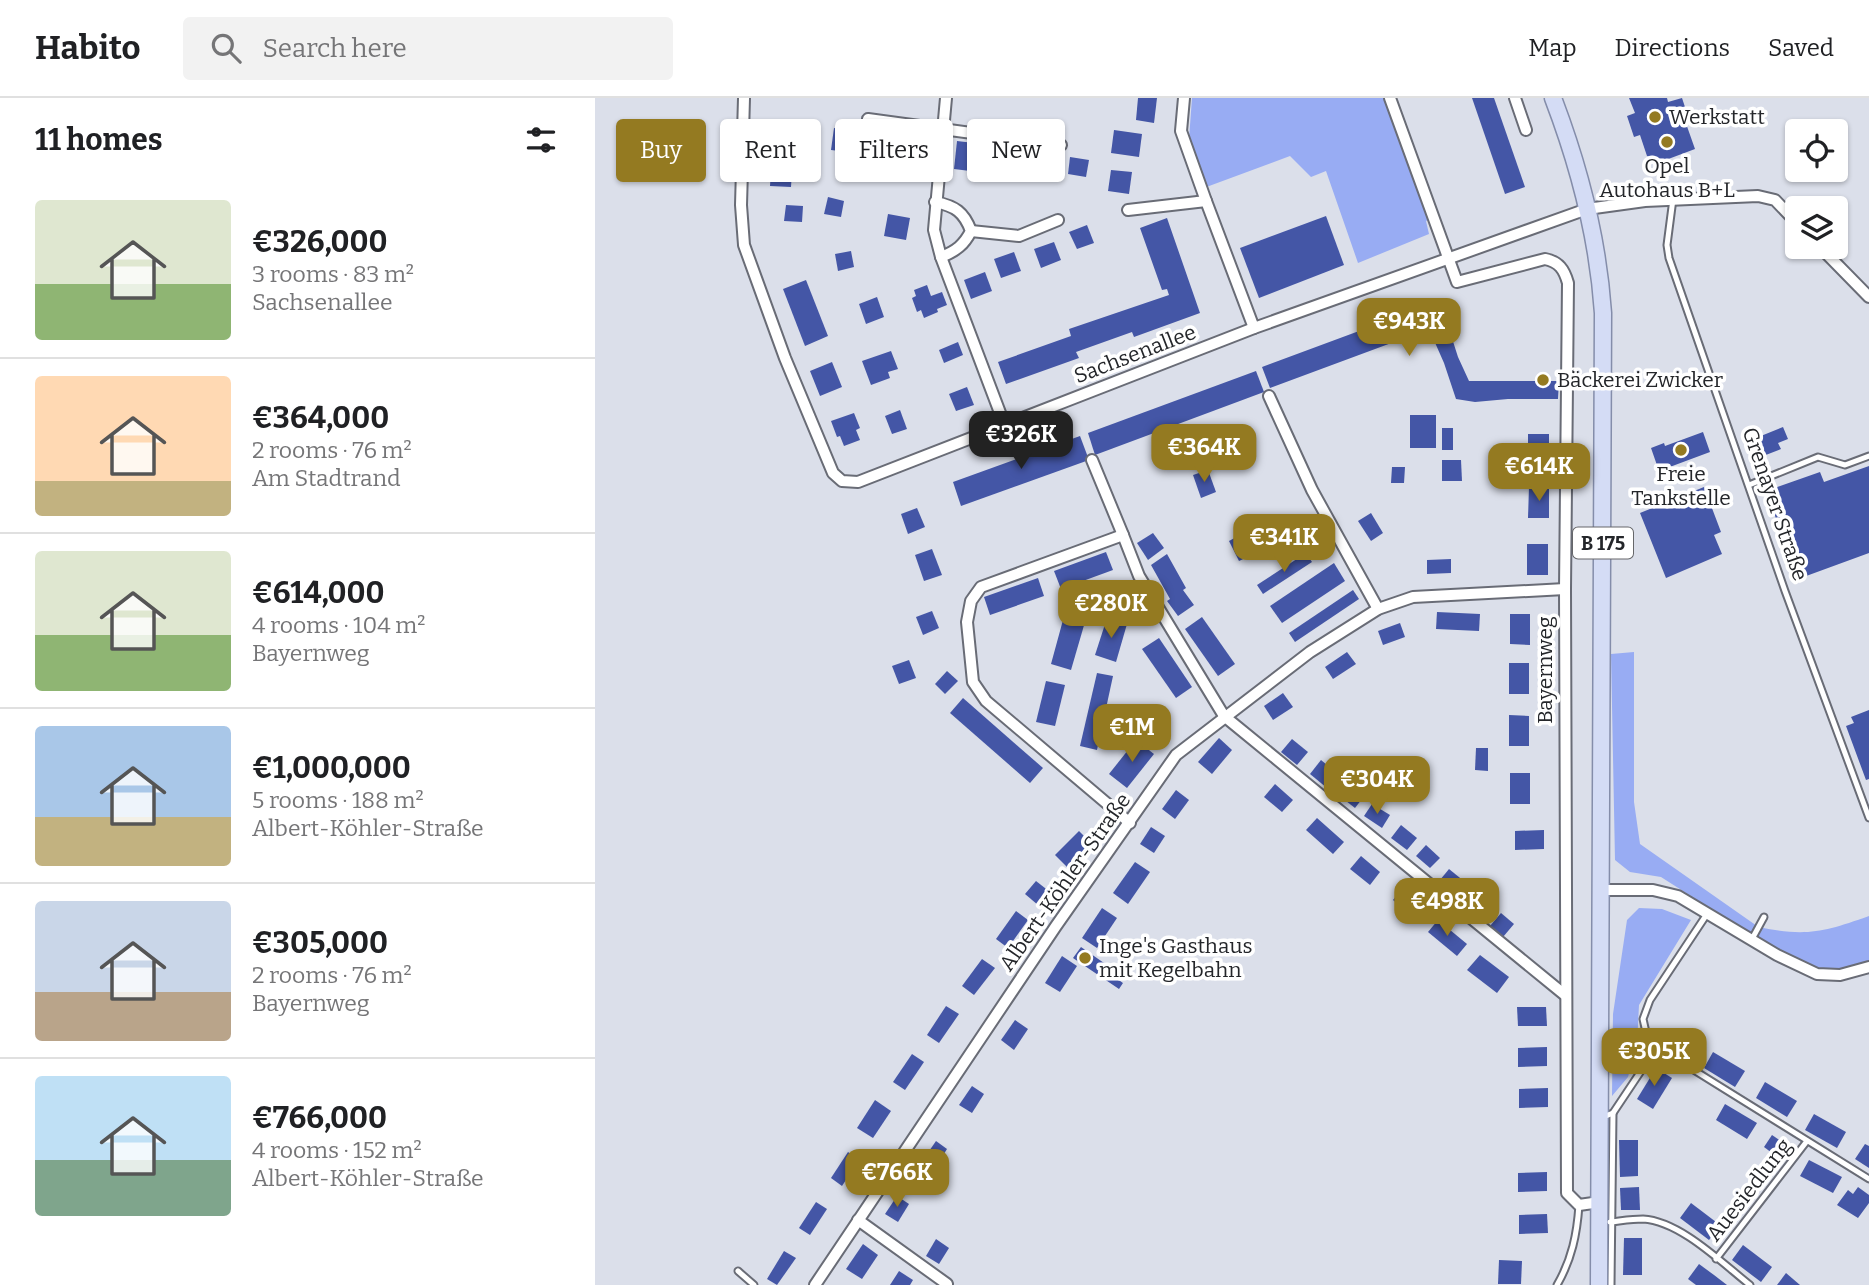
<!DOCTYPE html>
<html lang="en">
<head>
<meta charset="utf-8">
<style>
  body { margin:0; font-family:Bitter,serif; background:#f2f2f2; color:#202124; height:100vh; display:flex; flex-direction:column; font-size:26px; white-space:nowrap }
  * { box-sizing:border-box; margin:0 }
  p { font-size:23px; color:#757577 }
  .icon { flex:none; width:38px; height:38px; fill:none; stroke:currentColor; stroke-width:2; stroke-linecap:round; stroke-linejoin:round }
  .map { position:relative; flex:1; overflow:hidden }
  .details { display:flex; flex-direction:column; background:#fff; width:595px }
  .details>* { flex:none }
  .top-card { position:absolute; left:21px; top:21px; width:665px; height:63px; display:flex; gap:14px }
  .buttons { position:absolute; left:1190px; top:21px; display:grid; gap:14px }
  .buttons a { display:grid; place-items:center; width:63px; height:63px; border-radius:7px; background:#fff; box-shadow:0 2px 5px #0004; font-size:35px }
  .price { position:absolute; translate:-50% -60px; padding:0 16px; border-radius:14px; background:#947a21; color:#fff; font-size:23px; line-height:46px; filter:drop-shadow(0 2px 4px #0008) }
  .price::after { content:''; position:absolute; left:50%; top:42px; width:21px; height:16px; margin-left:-10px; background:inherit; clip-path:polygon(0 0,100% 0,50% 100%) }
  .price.active { background:#222; color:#fff }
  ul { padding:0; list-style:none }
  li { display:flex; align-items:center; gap:21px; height:175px; padding:0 35px }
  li+li { border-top:2px solid #e0e0e0 }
  li span { display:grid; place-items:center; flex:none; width:196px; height:140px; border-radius:7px; color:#555 }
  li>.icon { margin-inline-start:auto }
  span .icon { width:84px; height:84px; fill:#fffc; stroke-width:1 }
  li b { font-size:30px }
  h2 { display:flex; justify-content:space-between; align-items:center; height:84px; padding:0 35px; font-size:30px }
  .tag { padding:0 24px; border-radius:7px; background:#fff; box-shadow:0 2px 5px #0004; font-size:24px; line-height:63px }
  .tag.active { background:#947a21; color:#fff }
  header { display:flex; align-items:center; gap:42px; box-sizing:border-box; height:98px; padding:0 35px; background:#fff; border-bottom:2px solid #e0e0e0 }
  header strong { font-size:33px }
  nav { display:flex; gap:38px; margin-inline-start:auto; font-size:24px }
  .search { width:490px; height:63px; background:#f2f2f2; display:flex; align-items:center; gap:18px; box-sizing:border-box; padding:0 24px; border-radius:7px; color:#757577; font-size:26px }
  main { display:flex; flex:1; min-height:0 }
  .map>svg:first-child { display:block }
</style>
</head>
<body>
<header>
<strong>Habito</strong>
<div class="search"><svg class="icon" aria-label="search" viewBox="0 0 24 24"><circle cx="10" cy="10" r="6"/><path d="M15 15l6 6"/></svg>Search here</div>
<nav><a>Map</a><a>Directions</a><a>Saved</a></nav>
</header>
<main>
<section class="details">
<h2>11 homes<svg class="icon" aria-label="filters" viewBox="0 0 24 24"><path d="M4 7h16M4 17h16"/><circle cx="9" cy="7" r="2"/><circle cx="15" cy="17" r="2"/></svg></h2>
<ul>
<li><span style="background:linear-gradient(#dfe7d0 60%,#8fb573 0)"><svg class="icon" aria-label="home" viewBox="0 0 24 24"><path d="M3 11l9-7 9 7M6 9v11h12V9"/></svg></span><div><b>€326,000</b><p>3 rooms · 83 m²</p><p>Sachsenallee</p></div></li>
<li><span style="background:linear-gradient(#ffd9b3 75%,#c2b280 0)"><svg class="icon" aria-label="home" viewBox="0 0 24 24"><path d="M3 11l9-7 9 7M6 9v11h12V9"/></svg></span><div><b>€364,000</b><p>2 rooms · 76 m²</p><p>Am Stadtrand</p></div></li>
<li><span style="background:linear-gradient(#dfe7d0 60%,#8fb573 0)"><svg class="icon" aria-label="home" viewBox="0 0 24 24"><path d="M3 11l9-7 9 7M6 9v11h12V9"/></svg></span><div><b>€614,000</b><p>4 rooms · 104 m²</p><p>Bayernweg</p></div></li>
<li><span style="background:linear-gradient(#a9c7e8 65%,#c2b280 0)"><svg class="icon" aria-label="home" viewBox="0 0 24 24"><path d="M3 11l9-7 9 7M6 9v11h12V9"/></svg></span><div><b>€1,000,000</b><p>5 rooms · 188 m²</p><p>Albert-Köhler-Straße</p></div></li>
<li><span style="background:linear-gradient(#c9d6e8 65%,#b9a48a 0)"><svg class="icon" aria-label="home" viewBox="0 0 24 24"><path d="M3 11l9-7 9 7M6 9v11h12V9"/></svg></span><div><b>€305,000</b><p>2 rooms · 76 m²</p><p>Bayernweg</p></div></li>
<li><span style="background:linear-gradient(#bfe0f5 60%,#7fa58c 0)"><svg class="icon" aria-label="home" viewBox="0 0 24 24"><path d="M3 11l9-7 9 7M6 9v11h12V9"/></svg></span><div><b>€766,000</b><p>4 rooms · 152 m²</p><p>Albert-Köhler-Straße</p></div></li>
</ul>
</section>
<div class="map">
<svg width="1274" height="1187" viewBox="0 0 1274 1187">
  <rect width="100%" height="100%" fill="#dbdfea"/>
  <g fill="#98acf3">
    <polygon points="597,0 791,0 837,120 831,123 834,136 763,165 731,73 716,79 695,58 606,91 594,41"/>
    <polygon points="1039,554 1039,704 1045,746 1162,828 1157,837 1066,779 1035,774 1020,762 1016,556"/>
    <polygon points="1044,810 1067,811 1096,822 1044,907 1042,947 1033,979 1017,998 1018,916 1032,822"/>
    <path d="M 1274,818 L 1274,869 L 1234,878 L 1157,842 L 1164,829 C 1211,839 1229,834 1274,818 Z"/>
  </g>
  <g fill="#4456a6">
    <polygon points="543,0 562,0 559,25 541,22"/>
    <polygon points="877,0 899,0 930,89 910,96"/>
    <polygon points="1034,0 1072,0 1073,4 1087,0 1092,15 1088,17 1100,51 1068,63 1052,58 1045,37 1039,39 1032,18 1040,15"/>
    <polygon points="185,21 202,24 200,41 182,38"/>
    <polygon points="239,30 264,34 261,55 236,52"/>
    <polygon points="519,32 547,36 544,59 516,55"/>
    <polygon points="275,37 298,40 295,64 290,64 289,70 271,68"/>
    <polygon points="362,43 379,45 375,73 359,71"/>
    <polygon points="317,45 338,49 335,66 313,62"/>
    <polygon points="405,49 427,52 424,69 402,65"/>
    <polygon points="443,59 466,62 464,78 441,76"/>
    <polygon points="475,59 494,62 491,79 473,76"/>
    <polygon points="176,72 197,73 196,89 175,88"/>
    <polygon points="516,72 537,74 534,96 513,93"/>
    <polygon points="233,99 249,103 246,119 229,116"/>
    <polygon points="191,107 208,108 207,124 189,123"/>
    <polygon points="293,116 315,120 311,142 289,138"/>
    <polygon points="731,118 749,167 664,200 645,150"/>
    <polygon points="572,120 605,215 539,239 537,234 481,254 484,260 411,286 403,264 476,238 474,231 574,197 572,191 567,192 545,130"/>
    <polygon points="492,127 499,145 482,151 474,134"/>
    <polygon points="459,144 466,162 446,170 439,151"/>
    <polygon points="256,153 259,169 243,173 240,156"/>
    <polygon points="419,154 426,173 406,180 399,161"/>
    <polygon points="390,174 397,193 376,201 369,182"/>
    <polygon points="211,182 233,238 210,248 188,191"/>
    <polygon points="332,187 336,198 347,194 352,207 342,211 343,214 329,220 326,212 322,214 317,200 321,198 319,192"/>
    <polygon points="282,199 289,219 271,226 264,206"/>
    <polygon points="845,203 863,259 874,283 964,283 963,301 913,301 880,304 861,301 849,265 834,231 675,290 667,269"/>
    <polygon points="363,244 368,257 349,265 344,252"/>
    <polygon points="296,253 303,271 293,274 295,280 276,287 267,263"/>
    <polygon points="237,264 247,289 225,298 215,273"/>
    <polygon points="661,273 669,294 500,357 493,335"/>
    <polygon points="372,289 379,307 361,313 354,296"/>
    <polygon points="305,312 312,331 297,336 290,318"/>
    <polygon points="259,315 265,330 261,332 265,342 249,348 245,338 242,339 236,323"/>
    <rect x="815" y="317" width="26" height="33"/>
    <polygon points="1188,329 1193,341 1183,345 1186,351 1163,360 1156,342"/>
    <rect x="847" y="330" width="11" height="22"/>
    <polygon points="1108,334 1115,354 1064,373 1056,350 1069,345 1070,348"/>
    <polygon points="933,336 954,336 954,367 933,366"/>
    <polygon points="485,338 494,362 366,408 358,384"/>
    <polygon points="847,362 866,362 867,383 847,383"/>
    <polygon points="1274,368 1274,455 1203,481 1171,393 1225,374 1229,384"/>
    <polygon points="797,369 810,369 809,385 796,385"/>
    <polygon points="613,372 621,394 606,400 598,377"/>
    <polygon points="934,389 954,389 954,420 933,420"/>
    <polygon points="1109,389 1126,434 1119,437 1127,456 1071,480 1045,415"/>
    <polygon points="322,410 330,429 313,436 306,416"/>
    <polygon points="776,415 788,435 776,443 763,423"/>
    <polygon points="558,435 569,450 553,462 542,445"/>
    <polygon points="647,436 657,457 644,463 634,443"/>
    <rect x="932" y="446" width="21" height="31"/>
    <polygon points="337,451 347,477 329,483 320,457"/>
    <polygon points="511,454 518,472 466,491 459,473"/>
    <polygon points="711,455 717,464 668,496 662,487"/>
    <polygon points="572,456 591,490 588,492 599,507 583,518 572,503 575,501 556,467"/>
    <polygon points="856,461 856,475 832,476 832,462"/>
    <polygon points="739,465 750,483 687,525 675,508"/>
    <polygon points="443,480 449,498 395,517 389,499"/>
    <polygon points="758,492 764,501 700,544 694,535"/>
    <polygon points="471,511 492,517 476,572 456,566"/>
    <polygon points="337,513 344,530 328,537 321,519"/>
    <polygon points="842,514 885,516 884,533 841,531"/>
    <polygon points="915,516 935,516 935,547 915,546"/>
    <polygon points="607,519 640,566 623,578 590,531"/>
    <polygon points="512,520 532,526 521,564 500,557"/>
    <polygon points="805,525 810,539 788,547 783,533"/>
    <polygon points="564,540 597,589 581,600 547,551"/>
    <polygon points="752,554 761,566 738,581 730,569"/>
    <polygon points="314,562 321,580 304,586 297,568"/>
    <rect x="914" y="565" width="20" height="31"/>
    <polygon points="352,573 363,583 350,596 340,586"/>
    <polygon points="502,575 518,578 502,652 485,648"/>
    <polygon points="451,583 470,587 460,628 441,624"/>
    <polygon points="688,595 698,609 678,622 669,608"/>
    <polygon points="368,600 448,670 435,685 355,615"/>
    <polygon points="1274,612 1274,681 1271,682 1251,628 1259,625 1256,619"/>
    <polygon points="914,617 934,618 934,648 914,648"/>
    <polygon points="624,640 637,652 617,676 603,664"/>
    <polygon points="697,641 713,654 702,667 686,654"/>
    <polygon points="541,642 559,656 532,690 514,676"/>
    <polygon points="881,650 893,650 893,673 880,672"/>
    <polygon points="726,662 743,676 732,690 715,676"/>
    <rect x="915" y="675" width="20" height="31"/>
    <polygon points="752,683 770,697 760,710 742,696"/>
    <polygon points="680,686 698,702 687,714 669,699"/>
    <polygon points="581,692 594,702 580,721 567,711"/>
    <polygon points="777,706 795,717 787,730 769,718"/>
    <polygon points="722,720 749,744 738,756 711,732"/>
    <polygon points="806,727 822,740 812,752 796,740"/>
    <polygon points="556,729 570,738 559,755 545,746"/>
    <polygon points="949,732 949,751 920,752 920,733"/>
    <polygon points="484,733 496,745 472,769 460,757"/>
    <polygon points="831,747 845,760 835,770 821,758"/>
    <polygon points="766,758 785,774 775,787 755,771"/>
    <polygon points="540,764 555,774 533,806 518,795"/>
    <polygon points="854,771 870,784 861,794 845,782"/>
    <polygon points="441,783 455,794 443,807 430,796"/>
    <polygon points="807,791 822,804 814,815 798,802"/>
    <polygon points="881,794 895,807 886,817 872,804"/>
    <polygon points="507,810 522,820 502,850 487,840"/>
    <polygon points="421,813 433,822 413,850 401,841"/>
    <polygon points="906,815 919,826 908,839 895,828"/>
    <polygon points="843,822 872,846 862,858 833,834"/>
    <polygon points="486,849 509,865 506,870 528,885 524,891 478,860"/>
    <polygon points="885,857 914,879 902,895 872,872"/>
    <polygon points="467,858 482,868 465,894 450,885"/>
    <polygon points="387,861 400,870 379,897 367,888"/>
    <polygon points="351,908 364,916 344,945 332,937"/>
    <polygon points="922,909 951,909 952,928 923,928"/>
    <polygon points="420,922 433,931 419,952 406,942"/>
    <polygon points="1088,932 1105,941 1095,961 1078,953"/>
    <polygon points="952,949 952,968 923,969 923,950"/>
    <polygon points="1118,954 1150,973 1140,989 1109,970"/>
    <polygon points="317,956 329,964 310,992 298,984"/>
    <polygon points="1061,970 1077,980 1058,1011 1042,1001"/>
    <polygon points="1170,984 1202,1003 1192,1019 1161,1000"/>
    <polygon points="377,988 389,996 377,1015 364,1007"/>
    <polygon points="953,990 953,1009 924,1010 924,991"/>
    <polygon points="280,1002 296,1013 278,1040 262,1030"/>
    <polygon points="1130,1006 1162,1025 1152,1041 1121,1022"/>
    <polygon points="1219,1016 1251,1034 1242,1050 1210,1032"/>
    <polygon points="1177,1037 1193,1048 1185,1061 1169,1049"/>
    <polygon points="1024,1042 1043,1042 1043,1078 1025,1079"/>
    <polygon points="341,1043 352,1051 340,1070 328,1062"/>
    <polygon points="1270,1046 1274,1048 1274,1070 1260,1061"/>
    <polygon points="253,1054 264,1062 247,1088 236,1080"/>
    <polygon points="1214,1062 1247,1079 1238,1095 1205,1078"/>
    <polygon points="952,1074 952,1093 923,1094 923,1075"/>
    <polygon points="1044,1089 1045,1112 1026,1112 1025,1090"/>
    <polygon points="1263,1089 1274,1097 1274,1105 1263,1120 1242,1107 1253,1092 1258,1096"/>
    <polygon points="302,1098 314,1106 303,1124 290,1116"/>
    <polygon points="221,1104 232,1111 215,1137 204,1130"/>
    <polygon points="1096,1105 1125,1127 1114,1142 1085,1120"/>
    <polygon points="952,1116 953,1135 924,1136 924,1117"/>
    <polygon points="1029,1140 1047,1140 1047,1177 1028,1177"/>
    <polygon points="341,1141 354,1150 344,1166 331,1158"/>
    <polygon points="268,1146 283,1157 267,1181 251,1171"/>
    <polygon points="1148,1147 1177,1169 1166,1184 1137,1162"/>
    <polygon points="189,1153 201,1160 182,1187 172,1181"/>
    <polygon points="904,1162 927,1163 926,1186 903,1186"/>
    <polygon points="1104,1166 1119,1177 1132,1187 1101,1187 1093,1181"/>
    <polygon points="304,1173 318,1182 315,1187 295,1187"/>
    <polygon points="1191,1175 1205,1187 1182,1187"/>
  </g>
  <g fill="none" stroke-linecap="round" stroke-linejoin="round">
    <g stroke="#696c76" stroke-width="9">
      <g id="service">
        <polyline points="1078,101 1072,147 1074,160 1190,493 1274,720"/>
        <polyline points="1154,387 1223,359 1250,367 1274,358"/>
        <polyline points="1157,841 1169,819"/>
        <polyline points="1055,952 1073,956 1274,1081"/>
        <polyline points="1006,1020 1018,1015 1050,967 1055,952 1048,921 1055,902 1112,816"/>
        <path d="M 1015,1124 C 1025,1123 1037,1121 1048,1121 C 1085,1123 1127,1165 1155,1187"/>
        <polyline points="1121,1161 1212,1043"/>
        <polyline points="143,1173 159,1187"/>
        <path d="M 962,1187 C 977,1161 982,1136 984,1107"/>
        <polyline points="1016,1187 1018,1015"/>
      </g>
    </g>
    <g stroke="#696c76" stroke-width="14">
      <g id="minor">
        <polyline points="149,0 146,107 149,147 190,260 238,375 247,383 263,384 659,230 992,111 1050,103 1163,98 1180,102 1202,125"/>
        <polyline points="351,0 339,132 346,159 410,328"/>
        <polyline points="589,0 586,33 611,103"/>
        <path d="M 795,0 L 862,184 L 950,161 C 964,164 969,171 973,185 L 970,491 L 972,1095 L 984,1107 L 1005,1104"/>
        <polyline points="920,0 931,32"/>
        <polyline points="273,21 466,47"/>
        <path d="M 340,104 C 360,108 369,114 376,133 C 369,147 361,153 346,159"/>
        <polyline points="533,112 611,103 659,230"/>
        <polyline points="376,133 424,138 463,122"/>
        <polyline points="1225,149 1274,199"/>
        <polyline points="674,298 717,392 783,511"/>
        <polyline points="497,362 528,437"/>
        <polyline points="535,725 391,603 378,584 372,524 376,503 386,489 528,437 544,478 629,618 970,897"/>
        <polyline points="1007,792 1058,792 1083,798 1182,857 1222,876 1245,877 1274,869"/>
        <polyline points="263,1122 352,1186"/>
        <polyline points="220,1187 461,828 581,657 715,554 783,511 818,499 970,491"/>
      </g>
    </g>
    <g stroke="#848daa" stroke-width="19">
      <path id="primary" d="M 958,0 C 984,68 1003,141 1008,215 L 1004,1187"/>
    </g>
    <use href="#service" stroke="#fff" stroke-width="5"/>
    <use href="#minor" stroke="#fff" stroke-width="10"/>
    <use href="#primary" stroke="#d4dcf5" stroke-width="16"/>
  </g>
  <g fill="#947a21" stroke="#fff" stroke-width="2.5">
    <circle cx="1060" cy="19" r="7"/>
    <circle cx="1072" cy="44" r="7"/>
    <circle cx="948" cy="282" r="7"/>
    <circle cx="1086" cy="352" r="7"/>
    <circle cx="490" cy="860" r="7"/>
  </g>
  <g text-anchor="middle" stroke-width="7" stroke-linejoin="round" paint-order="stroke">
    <rect fill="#fff" stroke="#66676a" stroke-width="2" x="978" y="429.5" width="60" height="31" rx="5"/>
    <g font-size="19" font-weight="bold" fill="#24262a">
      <text x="1008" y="452">B 175</text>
    </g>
    <g font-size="21" fill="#24262a" stroke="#fff" text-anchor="start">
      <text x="1074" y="26">Werkstatt</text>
      <text x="1072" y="75" text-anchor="middle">Opel<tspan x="1072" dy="24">Autohaus B+L</tspan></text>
      <text x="962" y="289">Bäckerei Zwicker</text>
      <text x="1086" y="383" text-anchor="middle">Freie<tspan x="1086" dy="24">Tankstelle</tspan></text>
      <text x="504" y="855">Inge's Gasthaus<tspan x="504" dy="24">mit Kegelbahn</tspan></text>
    </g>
    <g font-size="21" fill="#24262a" stroke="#fff">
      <text transform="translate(540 256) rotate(-21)" y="7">Sachsenallee</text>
      <text transform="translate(1180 406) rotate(71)" y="7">Grenayer Straße</text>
      <text transform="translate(950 572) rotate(-90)" y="7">Bayernweg</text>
      <text transform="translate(470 784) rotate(-55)" y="7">Albert-Köhler-Straße</text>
      <text transform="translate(1154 1092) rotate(-52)" y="7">Auesiedlung</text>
    </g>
  </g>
</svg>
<div class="buttons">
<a><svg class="icon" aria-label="locate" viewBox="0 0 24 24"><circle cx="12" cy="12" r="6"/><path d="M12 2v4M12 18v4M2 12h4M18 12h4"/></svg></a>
<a><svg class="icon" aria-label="layers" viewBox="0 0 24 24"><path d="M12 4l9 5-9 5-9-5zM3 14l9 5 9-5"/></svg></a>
</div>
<b class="price" style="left:814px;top:260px">€943K</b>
<b class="price active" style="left:426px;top:373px">€326K</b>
<b class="price" style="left:609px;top:386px">€364K</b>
<b class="price" style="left:944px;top:405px">€614K</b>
<b class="price" style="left:689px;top:476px">€341K</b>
<b class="price" style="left:516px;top:542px">€280K</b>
<b class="price" style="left:537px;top:666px">€1M</b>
<b class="price" style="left:782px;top:718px">€304K</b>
<b class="price" style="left:852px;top:840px">€498K</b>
<b class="price" style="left:1059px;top:990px">€305K</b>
<b class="price" style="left:302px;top:1111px">€766K</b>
<div class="top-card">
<a class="tag active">Buy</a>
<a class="tag">Rent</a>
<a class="tag">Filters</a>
<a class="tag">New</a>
</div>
</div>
</main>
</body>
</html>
